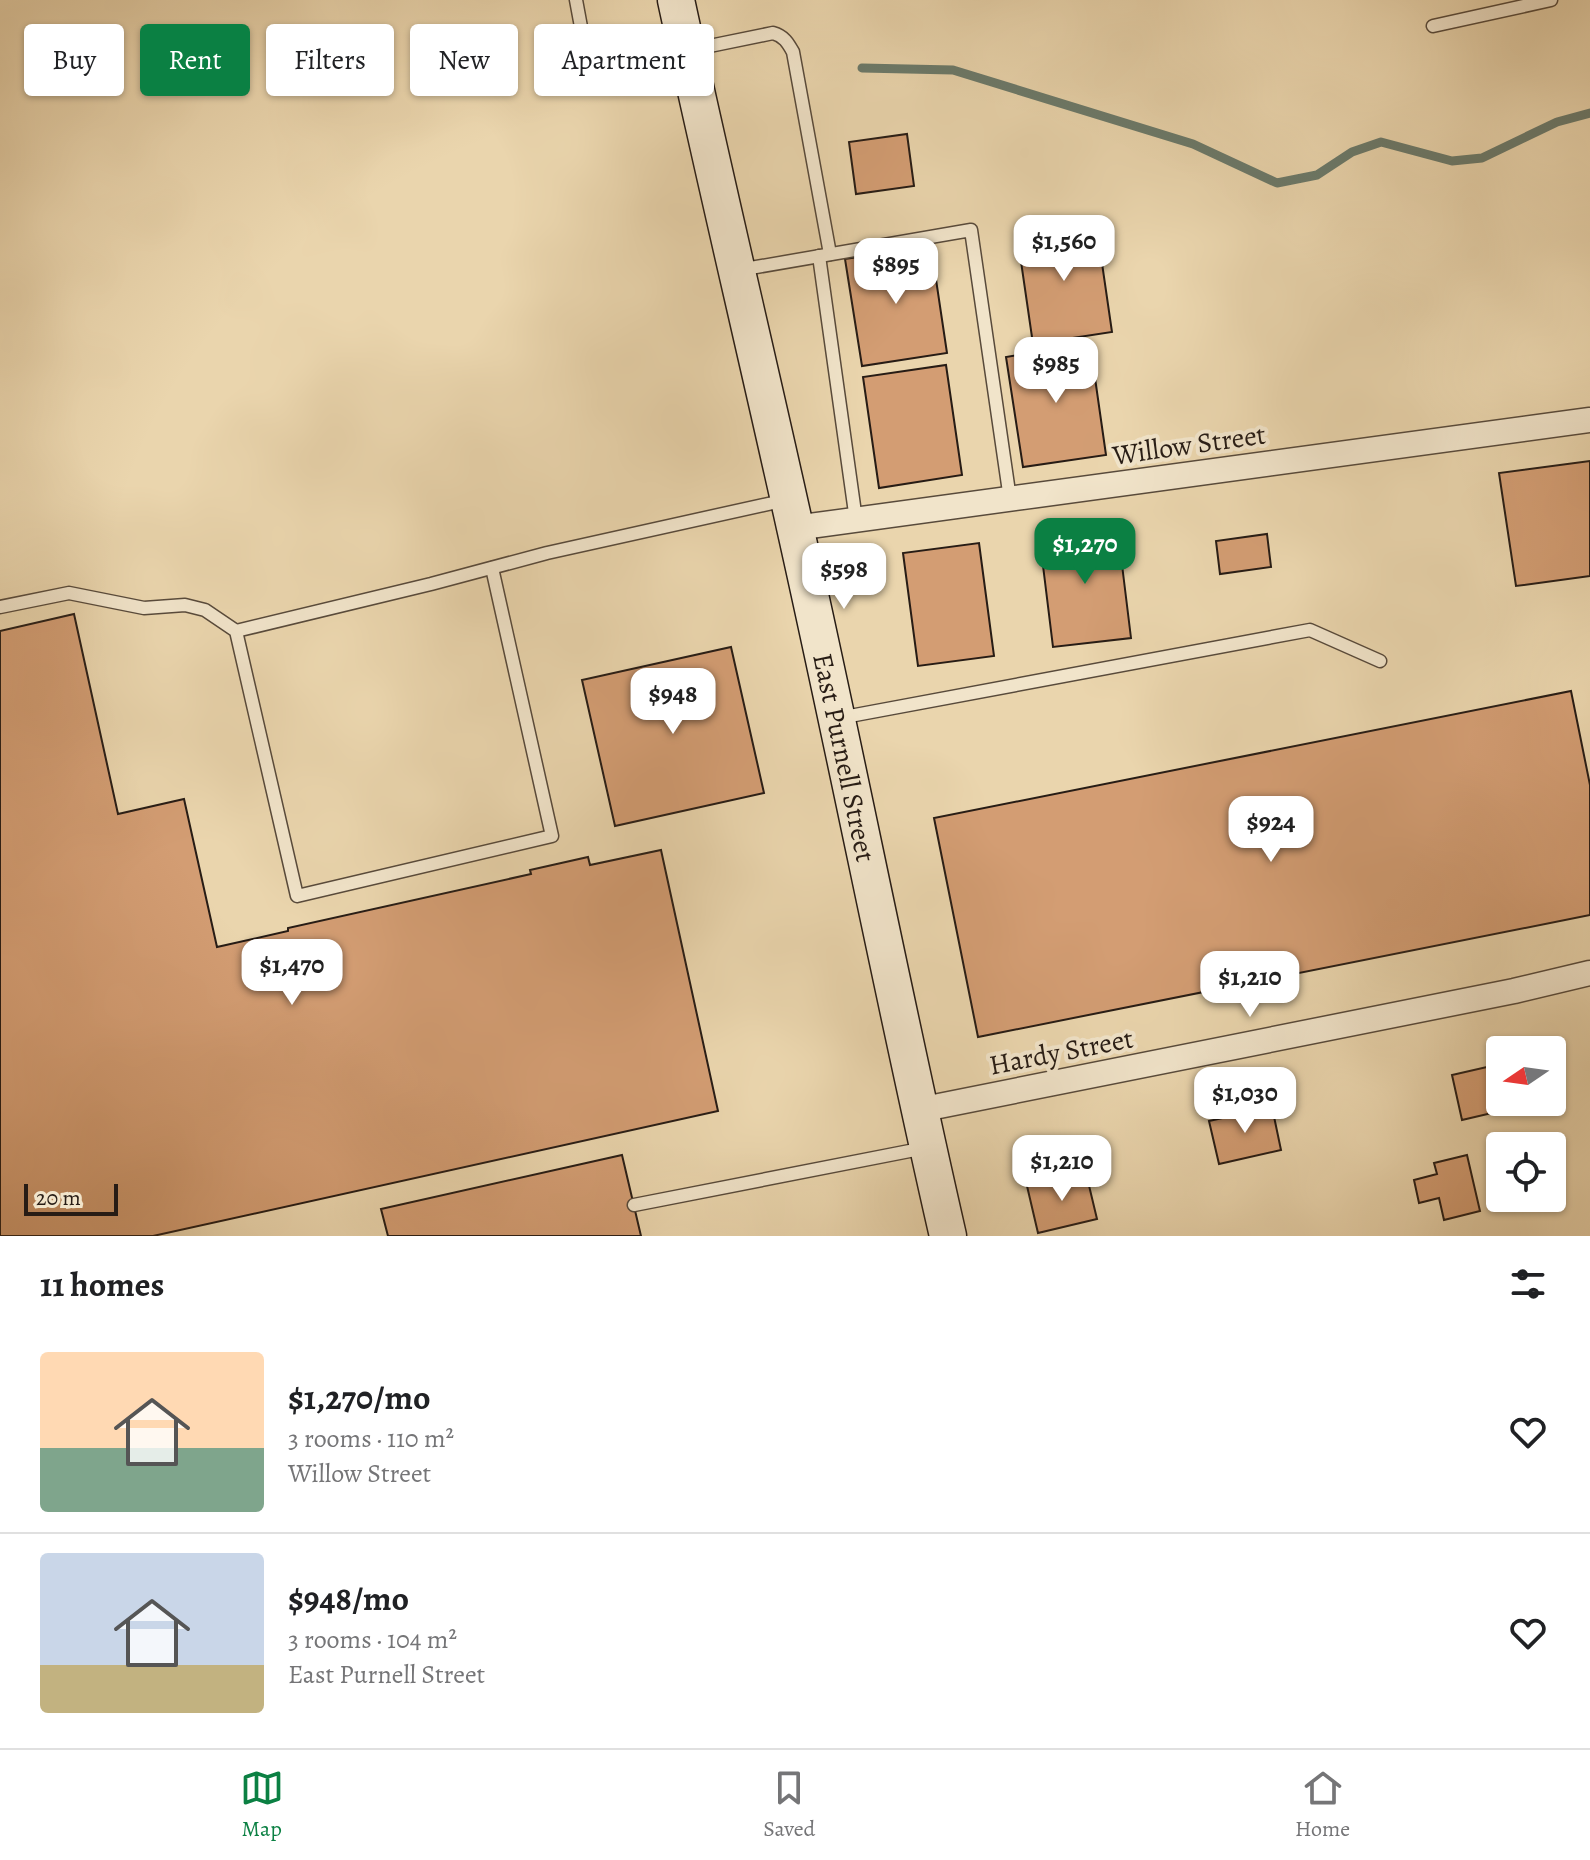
<!DOCTYPE html>
<html lang="en">
<head>
<meta charset="utf-8">
<style>
  body { margin:0; font-family:Alegreya,serif; background:#f2f2f2; color:#202124; height:100vh; display:flex; flex-direction:column; font-size:30px; white-space:nowrap }
  * { box-sizing:border-box; margin:0 }
  p { font-size:26px; color:#757577 }
  .icon { flex:none; width:44px; height:44px; fill:none; stroke:currentColor; stroke-width:2; stroke-linecap:round; stroke-linejoin:round }
  .map { position:relative; height:1236px; overflow:hidden }
  .drawer { display:flex; flex-direction:column; background:#fff; flex:1 }
  .drawer>* { flex:none }
  .guide { position:absolute; left:24px; top:24px; width:800px; height:72px; display:flex; gap:16px }
  .needle { width:52px; rotate:257deg }
  .controls { position:absolute; left:1486px; top:1036px; display:grid; gap:16px }
  .controls a { display:grid; place-items:center; width:80px; height:80px; border-radius:8px; background:#fff; box-shadow:0 2px 6px #0004; font-size:40px }
  .scale { position:absolute; left:24px; bottom:20px; width:94px; box-sizing:border-box; padding-left:8px; border:4px solid #271c15; border-top:0; font-size:22px; line-height:28px; white-space:nowrap; color:#271c15; -webkit-text-stroke:6px #f1e4ca; paint-order:stroke }
  .price { position:absolute; translate:-50% -68px; padding:0 18px; border-radius:16px; background:#fff; color:#222; font-size:26px; line-height:52px; filter:drop-shadow(0 2px 4px #0008) }
  .price::after { content:''; position:absolute; left:50%; top:48px; width:24px; height:18px; margin-left:-12px; background:inherit; clip-path:polygon(0 0,100% 0,50% 100%) }
  .price.current { background:#0b8043; color:#fff }
  ul { padding:0; list-style:none }
  li { display:flex; align-items:center; gap:24px; height:200px; padding:0 40px }
  li+li { border-top:2px solid #e0e0e0 }
  li span { display:grid; place-items:center; flex:none; width:224px; height:160px; border-radius:8px; color:#555 }
  li>.icon { margin-inline-start:auto }
  span .icon { width:96px; height:96px; fill:#fffc; stroke-width:1 }
  li b { font-size:34px }
  h2 { display:flex; justify-content:space-between; align-items:center; height:96px; padding:0 40px; font-size:34px }
  .chip { padding:0 28px; border-radius:8px; background:#fff; box-shadow:0 2px 6px #0004; font-size:28px; line-height:72px }
  .chip.current { background:#0b8043; color:#fff }
  .tab-bar { display:flex; justify-content:space-around; align-items:center; height:112px; border-top:2px solid #e0e0e0; background:#fff; font-size:22px; color:#757577 }
  .tab-bar a { display:grid; justify-items:center; gap:4px }
  .tab-bar .current { color:#0b8043 }
  .map>svg:first-child { display:block }
</style>
</head>
<body>
<div class="map">
<svg width="1590" height="1236" viewBox="0 0 1590 1236">
  <rect width="100%" height="100%" fill="#ead5ad"/>
  <filter id="stains"><feTurbulence type="fractalNoise" baseFrequency=".0025" numOctaves="4"/><feColorMatrix values="0 0 0 0 .2 0 0 0 0 .09 0 0 0 0 .02 0 0 0 .5 -.17"/></filter>
  <radialGradient id="worn" r=".72"><stop offset=".6" stop-color="#630" stop-opacity="0"/><stop offset="1" stop-color="#630" stop-opacity=".3"/></radialGradient>
  <g fill="none" stroke-linecap="round" stroke-linejoin="round">
    <polyline stroke="#6b7a6b" stroke-width="9" points="862,68 953,70 1193,144 1277,183 1317,175 1352,152 1381,142 1452,161 1482,158 1557,122 1590,113"/>
  </g>
  <g fill="#d39d73" stroke="#271c15" stroke-width="2">
    <polygon points="907,134 914,186 856,194 849,142"/>
    <polygon points="1096,222 1112,332 1033,344 1017,234"/>
    <polygon points="931,246 947,353 862,366 845,259"/>
    <polygon points="1090,343 1106,455 1023,467 1006,357"/>
    <polygon points="946,365 962,475 879,488 863,377"/>
    <polygon points="1590,461 1590,576 1516,586 1499,473"/>
    <polygon points="1117,524 1131,638 1053,647 1039,533"/>
    <polygon points="1267,534 1271,567 1220,574 1216,541"/>
    <polygon points="979,543 994,656 918,666 903,553"/>
    <polygon points="74,614 118,814 184,799 217,947 288,931 288,928 531,874 530,870 588,857 590,865 661,850 718,1111 153,1236 0,1236 0,631"/>
    <polygon points="731,647 764,793 615,826 582,680"/>
    <polygon points="1571,691 1590,785 1590,915 978,1037 934,818"/>
    <polygon points="1552,1052 1554,1052 1564,1096 1552,1099"/>
    <polygon points="1500,1064 1500,1102 1539,1102 1462,1120 1452,1075"/>
    <polygon points="1272,1107 1281,1150 1219,1164 1209,1121"/>
    <polygon points="622,1155 641,1236 388,1236 381,1209"/>
    <polygon points="1467,1155 1480,1211 1444,1220 1439,1198 1419,1203 1414,1180 1437,1174 1434,1163"/>
    <polygon points="1086,1173 1097,1219 1038,1233 1027,1186"/>
  </g>
  <g fill="none" stroke-linecap="round" stroke-linejoin="round">
    <g stroke="#584a3b" stroke-width="15">
      <g id="lane">
        <polyline points="576,0 584,43 600,70 617,80 689,74"/>
        <polyline points="1433,26 1551,0"/>
        <path d="M 690,50 L 773,33 C 784,36 788,43 793,52 L 830,254"/>
        <polyline points="819,256 856,520"/>
        <polyline points="739,270 971,230 1010,499"/>
        <polyline points="0,607 69,593 144,608 185,605 205,610 236,631 297,896 552,836 492,568"/>
        <polyline points="236,631 431,584 547,553 786,500"/>
        <polyline points="839,718 1310,630 1380,661"/>
        <polyline points="634,1205 925,1148"/>
      </g>
    </g>
    <g stroke="#584a3b" stroke-width="27">
      <g id="street">
        <polyline points="795,528 1590,420"/>
        <polyline points="919,1110 1514,991 1590,973"/>
      </g>
    </g>
    <g stroke="#271c15" stroke-width="39">
      <g id="secondary">
        <path id="s1" d="M 676,0 C 714,176 756,351 795,527 C 848,763 894,1001 948,1236"/>
      </g>
    </g>
    <use href="#lane" stroke="#f1e4ca" stroke-width="12"/>
    <use href="#street" stroke="#f1e4ca" stroke-width="24"/>
    <use href="#secondary" stroke="#f1e4ca" stroke-width="36"/>
  </g>
  <g text-anchor="middle" stroke-width="8" stroke-linejoin="round" paint-order="stroke">
    <g font-size="28" fill="#271c15" stroke="#f1e4ca">
      <text transform="translate(1189 444) rotate(-8)" y="10">Willow Street</text>
      <text dy="10" stroke="none"><textPath href="#s1" startOffset="776">East Purnell Street</textPath></text>
      <text transform="translate(1061 1051) rotate(-11)" y="10">Hardy Street</text>
    </g>
  </g>
  <rect width="100%" height="100%" filter="url(#stains)"/>
  <rect width="100%" height="100%" fill="url(#worn)"/>
</svg>
<div class="controls">
<a><svg class="needle" viewBox="-14 -14 28 28"><path d="M0-13l5 13h-10z" fill="#e53935"/><path d="M0 13l5-13h-10z" fill="#757577"/></svg></a>
<a><svg class="icon" aria-label="locate" viewBox="0 0 24 24"><circle cx="12" cy="12" r="6"/><path d="M12 2v4M12 18v4M2 12h4M18 12h4"/></svg></a>
</div>
<div class="scale">20 m</div>
<b class="price" style="left:1064px;top:283px">$1,560</b>
<b class="price" style="left:896px;top:306px">$895</b>
<b class="price" style="left:1056px;top:405px">$985</b>
<b class="price current" style="left:1085px;top:586px">$1,270</b>
<b class="price" style="left:844px;top:611px">$598</b>
<b class="price" style="left:673px;top:736px">$948</b>
<b class="price" style="left:1271px;top:864px">$924</b>
<b class="price" style="left:292px;top:1007px">$1,470</b>
<b class="price" style="left:1250px;top:1019px">$1,210</b>
<b class="price" style="left:1245px;top:1135px">$1,030</b>
<b class="price" style="left:1062px;top:1203px">$1,210</b>
<div class="guide">
<a class="chip">Buy</a>
<a class="chip current">Rent</a>
<a class="chip">Filters</a>
<a class="chip">New</a>
<a class="chip">Apartment</a>
</div>
</div>
<section class="drawer">
<h2>11 homes<svg class="icon" aria-label="filters" viewBox="0 0 24 24"><path d="M4 7h16M4 17h16"/><circle cx="9" cy="7" r="2"/><circle cx="15" cy="17" r="2"/></svg></h2>
<ul>
<li><span style="background:linear-gradient(#ffd9b3 60%,#7fa58c 0)"><svg class="icon" aria-label="home" viewBox="0 0 24 24"><path d="M3 11l9-7 9 7M6 9v11h12V9"/></svg></span><div><b>$1,270/mo</b><p>3 rooms · 110 m²</p><p>Willow Street</p></div><svg class="icon" aria-label="heart" viewBox="0 0 24 24"><path d="M12 20l-8-8c-3-5 5-10 8-4 3-6 11-1 8 4z"/></svg></li>
<li><span style="background:linear-gradient(#c9d6e8 70%,#c2b280 0)"><svg class="icon" aria-label="home" viewBox="0 0 24 24"><path d="M3 11l9-7 9 7M6 9v11h12V9"/></svg></span><div><b>$948/mo</b><p>3 rooms · 104 m²</p><p>East Purnell Street</p></div><svg class="icon" aria-label="heart" viewBox="0 0 24 24"><path d="M12 20l-8-8c-3-5 5-10 8-4 3-6 11-1 8 4z"/></svg></li>
</ul>
</section>
<nav class="tab-bar">
<a class="current"><svg class="icon" aria-label="map" viewBox="0 0 24 24"><path d="M3 6l6-2 6 2 6-2v14l-6 2-6-2-6 2zM9 4v14M15 6v14"/></svg>Map</a>
<a><svg class="icon" aria-label="saved" viewBox="0 0 24 24"><path d="M7 4h10v16l-5-4-5 4z"/></svg>Saved</a>
<a><svg class="icon" aria-label="home" viewBox="0 0 24 24"><path d="M3 11l9-7 9 7M6 9v11h12V9"/></svg>Home</a>
</nav>
</body>
</html>
